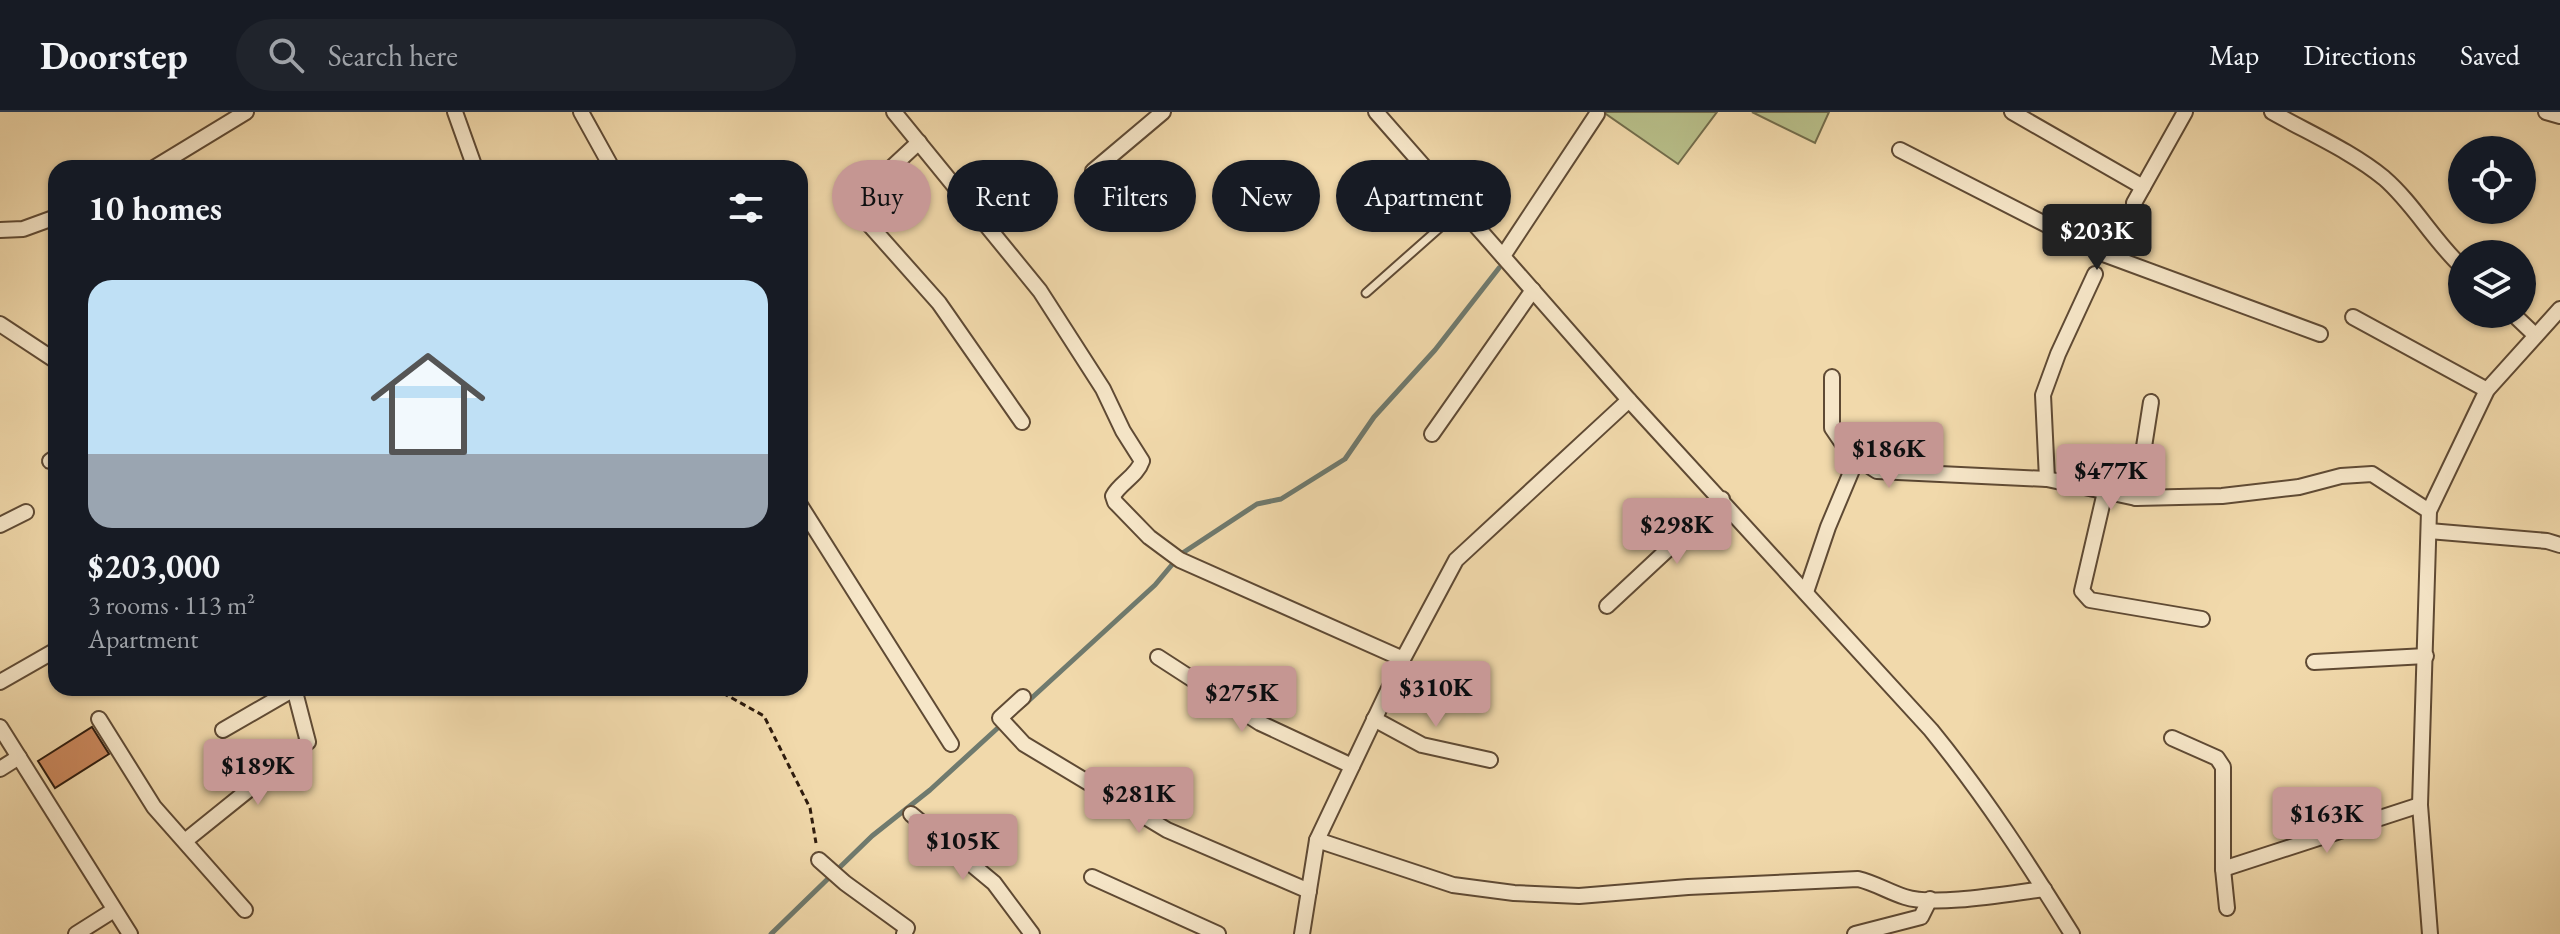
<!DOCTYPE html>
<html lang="en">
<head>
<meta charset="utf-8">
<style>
  body { margin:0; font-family:"EB Garamond",serif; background:#20242c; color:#f1f3f6; height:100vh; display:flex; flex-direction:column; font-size:30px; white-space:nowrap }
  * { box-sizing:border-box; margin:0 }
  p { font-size:26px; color:#9ea1a6 }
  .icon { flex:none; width:44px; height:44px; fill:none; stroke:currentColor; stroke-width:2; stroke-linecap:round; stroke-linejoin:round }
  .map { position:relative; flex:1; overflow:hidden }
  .side { position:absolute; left:48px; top:48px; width:760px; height:536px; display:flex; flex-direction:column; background:#171b24; border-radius:24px; box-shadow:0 2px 6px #0004 }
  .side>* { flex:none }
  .hud { position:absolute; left:832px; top:48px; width:760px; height:72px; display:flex; gap:16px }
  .fabs { position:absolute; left:2448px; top:24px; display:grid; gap:16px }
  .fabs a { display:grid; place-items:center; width:88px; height:88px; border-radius:50%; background:#171b24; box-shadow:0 2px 6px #0004; font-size:40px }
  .price { position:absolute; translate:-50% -68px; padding:0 18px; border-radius:8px; background:#c59692; color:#111; font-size:26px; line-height:52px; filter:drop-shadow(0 2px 4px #0008) }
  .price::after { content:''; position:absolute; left:50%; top:48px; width:24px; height:18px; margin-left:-12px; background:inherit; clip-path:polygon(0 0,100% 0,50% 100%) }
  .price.selected { background:#222; color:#fff }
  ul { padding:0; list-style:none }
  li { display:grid; align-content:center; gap:16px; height:424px; padding:0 40px }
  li+li { border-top:2px solid #363941 }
  li span { display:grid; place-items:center; height:248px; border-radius:24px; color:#555 }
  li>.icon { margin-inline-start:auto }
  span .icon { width:144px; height:144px; fill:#fffc; stroke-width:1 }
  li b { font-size:34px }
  h2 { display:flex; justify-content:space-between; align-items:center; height:96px; padding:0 40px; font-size:34px }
  .tag { padding:0 28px; border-radius:36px; background:#171b24; box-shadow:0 2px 6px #0004; font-size:28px; line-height:72px }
  .tag.selected { background:#c59692; color:#111 }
  header { display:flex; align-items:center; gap:48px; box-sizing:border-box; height:112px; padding:0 40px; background:#171b24; border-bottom:2px solid #363941 }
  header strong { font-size:38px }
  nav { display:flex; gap:44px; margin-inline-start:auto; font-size:28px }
  .search { width:560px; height:72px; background:#20242c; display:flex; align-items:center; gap:20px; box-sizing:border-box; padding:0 28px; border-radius:44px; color:#9ea1a6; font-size:30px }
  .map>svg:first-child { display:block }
</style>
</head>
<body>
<header>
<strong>Doorstep</strong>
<div class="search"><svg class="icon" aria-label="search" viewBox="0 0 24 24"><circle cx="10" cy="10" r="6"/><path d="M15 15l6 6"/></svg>Search here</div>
<nav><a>Map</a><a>Directions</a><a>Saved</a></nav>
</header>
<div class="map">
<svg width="2560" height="822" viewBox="0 0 2560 822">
  <rect width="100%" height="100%" fill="#f1d9ab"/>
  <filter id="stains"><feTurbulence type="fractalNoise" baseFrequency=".0025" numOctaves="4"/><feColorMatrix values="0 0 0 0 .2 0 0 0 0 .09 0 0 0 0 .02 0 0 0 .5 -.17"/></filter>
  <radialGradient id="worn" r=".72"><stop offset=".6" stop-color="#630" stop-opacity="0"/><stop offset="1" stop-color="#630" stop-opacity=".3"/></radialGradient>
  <g fill="#b8bf8a" stroke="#736d4c" stroke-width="2">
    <polygon points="1603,0 1717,0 1678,52"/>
    <polygon points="1752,0 1829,0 1815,31"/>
  </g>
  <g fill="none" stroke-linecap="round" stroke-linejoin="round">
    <g stroke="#6f7a6e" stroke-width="5">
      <polyline points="1024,593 1155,473 1181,442 1257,392 1281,387 1345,347 1374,305 1435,238 1499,156"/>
      <polyline points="771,822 872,724 930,678 1001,613"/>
    </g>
  </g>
  <polygon fill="#cb885d" stroke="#2e1b0d" stroke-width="2" points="92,615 109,642 55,676 38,649"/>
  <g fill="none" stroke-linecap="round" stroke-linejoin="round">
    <g stroke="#5f4a34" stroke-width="11">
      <polyline id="service" points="1366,181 1461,97"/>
    </g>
    <g stroke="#5f4a34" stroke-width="18">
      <g id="minor">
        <polyline points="455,0 475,56"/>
        <polyline points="581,0 612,56"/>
        <path d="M 894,0 L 1040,179 L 1103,277 L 1123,319 L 1142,349 C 1137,364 1120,371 1113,384 L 1115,390 L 1149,425 L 1180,448 L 1403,547"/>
        <path d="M 1376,0 L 1629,288 L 1931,618 C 1984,683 2028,751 2072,822"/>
        <polyline points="2012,0 2143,75"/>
        <path d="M 2272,0 C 2309,21 2351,39 2384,66 C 2414,92 2433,128 2462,155"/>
        <polyline points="2546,0 2560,4"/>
        <polyline points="919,30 861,84 858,92 859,101 939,191 1022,310"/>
        <polyline points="1900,38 2106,143 2320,222"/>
        <polyline points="154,56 246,0"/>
        <polyline points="1093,59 1163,0"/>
        <polyline points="2134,91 2185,0"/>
        <polyline points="0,118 23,117 56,105"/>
        <polyline points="1503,144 1597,2"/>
        <polyline points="2095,162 2058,242 2043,283 2047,367 2136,386 2222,384 2299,375 2341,364 2372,362 2429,399"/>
        <polyline points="2513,202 2535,223"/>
        <polyline points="2353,205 2487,278"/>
        <polyline points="0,212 56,249"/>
        <polyline points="1832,265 1832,316 1849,341 1877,359 2047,367"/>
        <polyline points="1432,322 1533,178"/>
        <polyline points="50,349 56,345"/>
        <polyline points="2105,380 2082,479 2090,488 2202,507"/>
        <polyline points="2136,386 2151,290"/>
        <polyline points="800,393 951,632"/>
        <polyline points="0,413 26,400"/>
        <polyline points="2429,419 2547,429 2560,433"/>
        <polyline points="1806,480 1828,415 1857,346"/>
        <polyline points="1607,494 1722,387"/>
        <polyline points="1158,545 1260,611 1352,654"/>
        <polyline points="2314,550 2426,544"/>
        <polyline points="0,570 56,538"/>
        <polyline points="1023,585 1000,606 1024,632 1167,718 1309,779"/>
        <polyline points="99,607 154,695 245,798"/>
        <polyline points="1374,607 1422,633 1490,648"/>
        <polyline points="0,615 130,822"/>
        <polyline points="223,618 294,577"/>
        <polyline points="2172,626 2217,646 2223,655 2223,757 2227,796"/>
        <polyline points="0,657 19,645"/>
        <polyline points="911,702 994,771 1032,822"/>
        <path d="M 1317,728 L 1453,773 L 1514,781 L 1579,784 L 1688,775 L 1858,767 C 1875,771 1889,780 1905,785 C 1935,795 2011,781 2044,777"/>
        <polyline points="185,729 308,630 294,576"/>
        <polyline points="819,748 845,771 907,816 904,822"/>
        <polyline points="2223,757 2420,693"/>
        <polyline points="1092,765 1218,822"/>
        <polyline points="76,822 114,798"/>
        <polyline points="1302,822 1317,728 1403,547 1456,448 1629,288"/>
        <polyline points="1855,822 1921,805 1930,787"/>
        <polyline points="2430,822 2420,693 2429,399 2487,278 2560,197"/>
      </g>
    </g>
    <polyline stroke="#2e1b0d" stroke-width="3" stroke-dasharray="6 4" stroke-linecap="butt" points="714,576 764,604 810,696 816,731"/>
    <use href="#service" stroke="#f6e6c8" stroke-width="7"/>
    <use href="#minor" stroke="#f6e6c8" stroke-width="14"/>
  </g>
  <rect width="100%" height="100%" filter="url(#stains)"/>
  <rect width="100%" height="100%" fill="url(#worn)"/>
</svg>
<div class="fabs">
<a><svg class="icon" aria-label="locate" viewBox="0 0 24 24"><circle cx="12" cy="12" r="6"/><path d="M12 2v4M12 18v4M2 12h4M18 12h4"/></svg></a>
<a><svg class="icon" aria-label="layers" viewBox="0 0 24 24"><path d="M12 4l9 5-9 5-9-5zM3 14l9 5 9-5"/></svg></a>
</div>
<b class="price selected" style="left:2097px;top:160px">$203K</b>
<b class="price" style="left:1889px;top:378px">$186K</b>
<b class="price" style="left:2111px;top:400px">$477K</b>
<b class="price" style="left:1677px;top:454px">$298K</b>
<b class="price" style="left:1436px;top:617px">$310K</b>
<b class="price" style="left:1242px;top:622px">$275K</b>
<b class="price" style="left:258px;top:695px">$189K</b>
<b class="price" style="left:1139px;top:723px">$281K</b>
<b class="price" style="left:2327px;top:743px">$163K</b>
<b class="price" style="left:963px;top:770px">$105K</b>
<div class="hud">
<a class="tag selected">Buy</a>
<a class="tag">Rent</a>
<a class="tag">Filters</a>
<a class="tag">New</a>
<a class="tag">Apartment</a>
</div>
<section class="side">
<h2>10 homes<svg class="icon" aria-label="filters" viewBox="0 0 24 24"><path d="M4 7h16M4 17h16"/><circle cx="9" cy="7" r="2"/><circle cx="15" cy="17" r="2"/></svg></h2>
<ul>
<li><span style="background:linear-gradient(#bfe0f5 70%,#9aa5b1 0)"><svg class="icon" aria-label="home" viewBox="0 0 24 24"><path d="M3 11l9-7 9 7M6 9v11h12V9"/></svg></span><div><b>$203,000</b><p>3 rooms · 113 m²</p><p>Apartment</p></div></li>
</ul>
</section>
</div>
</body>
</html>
